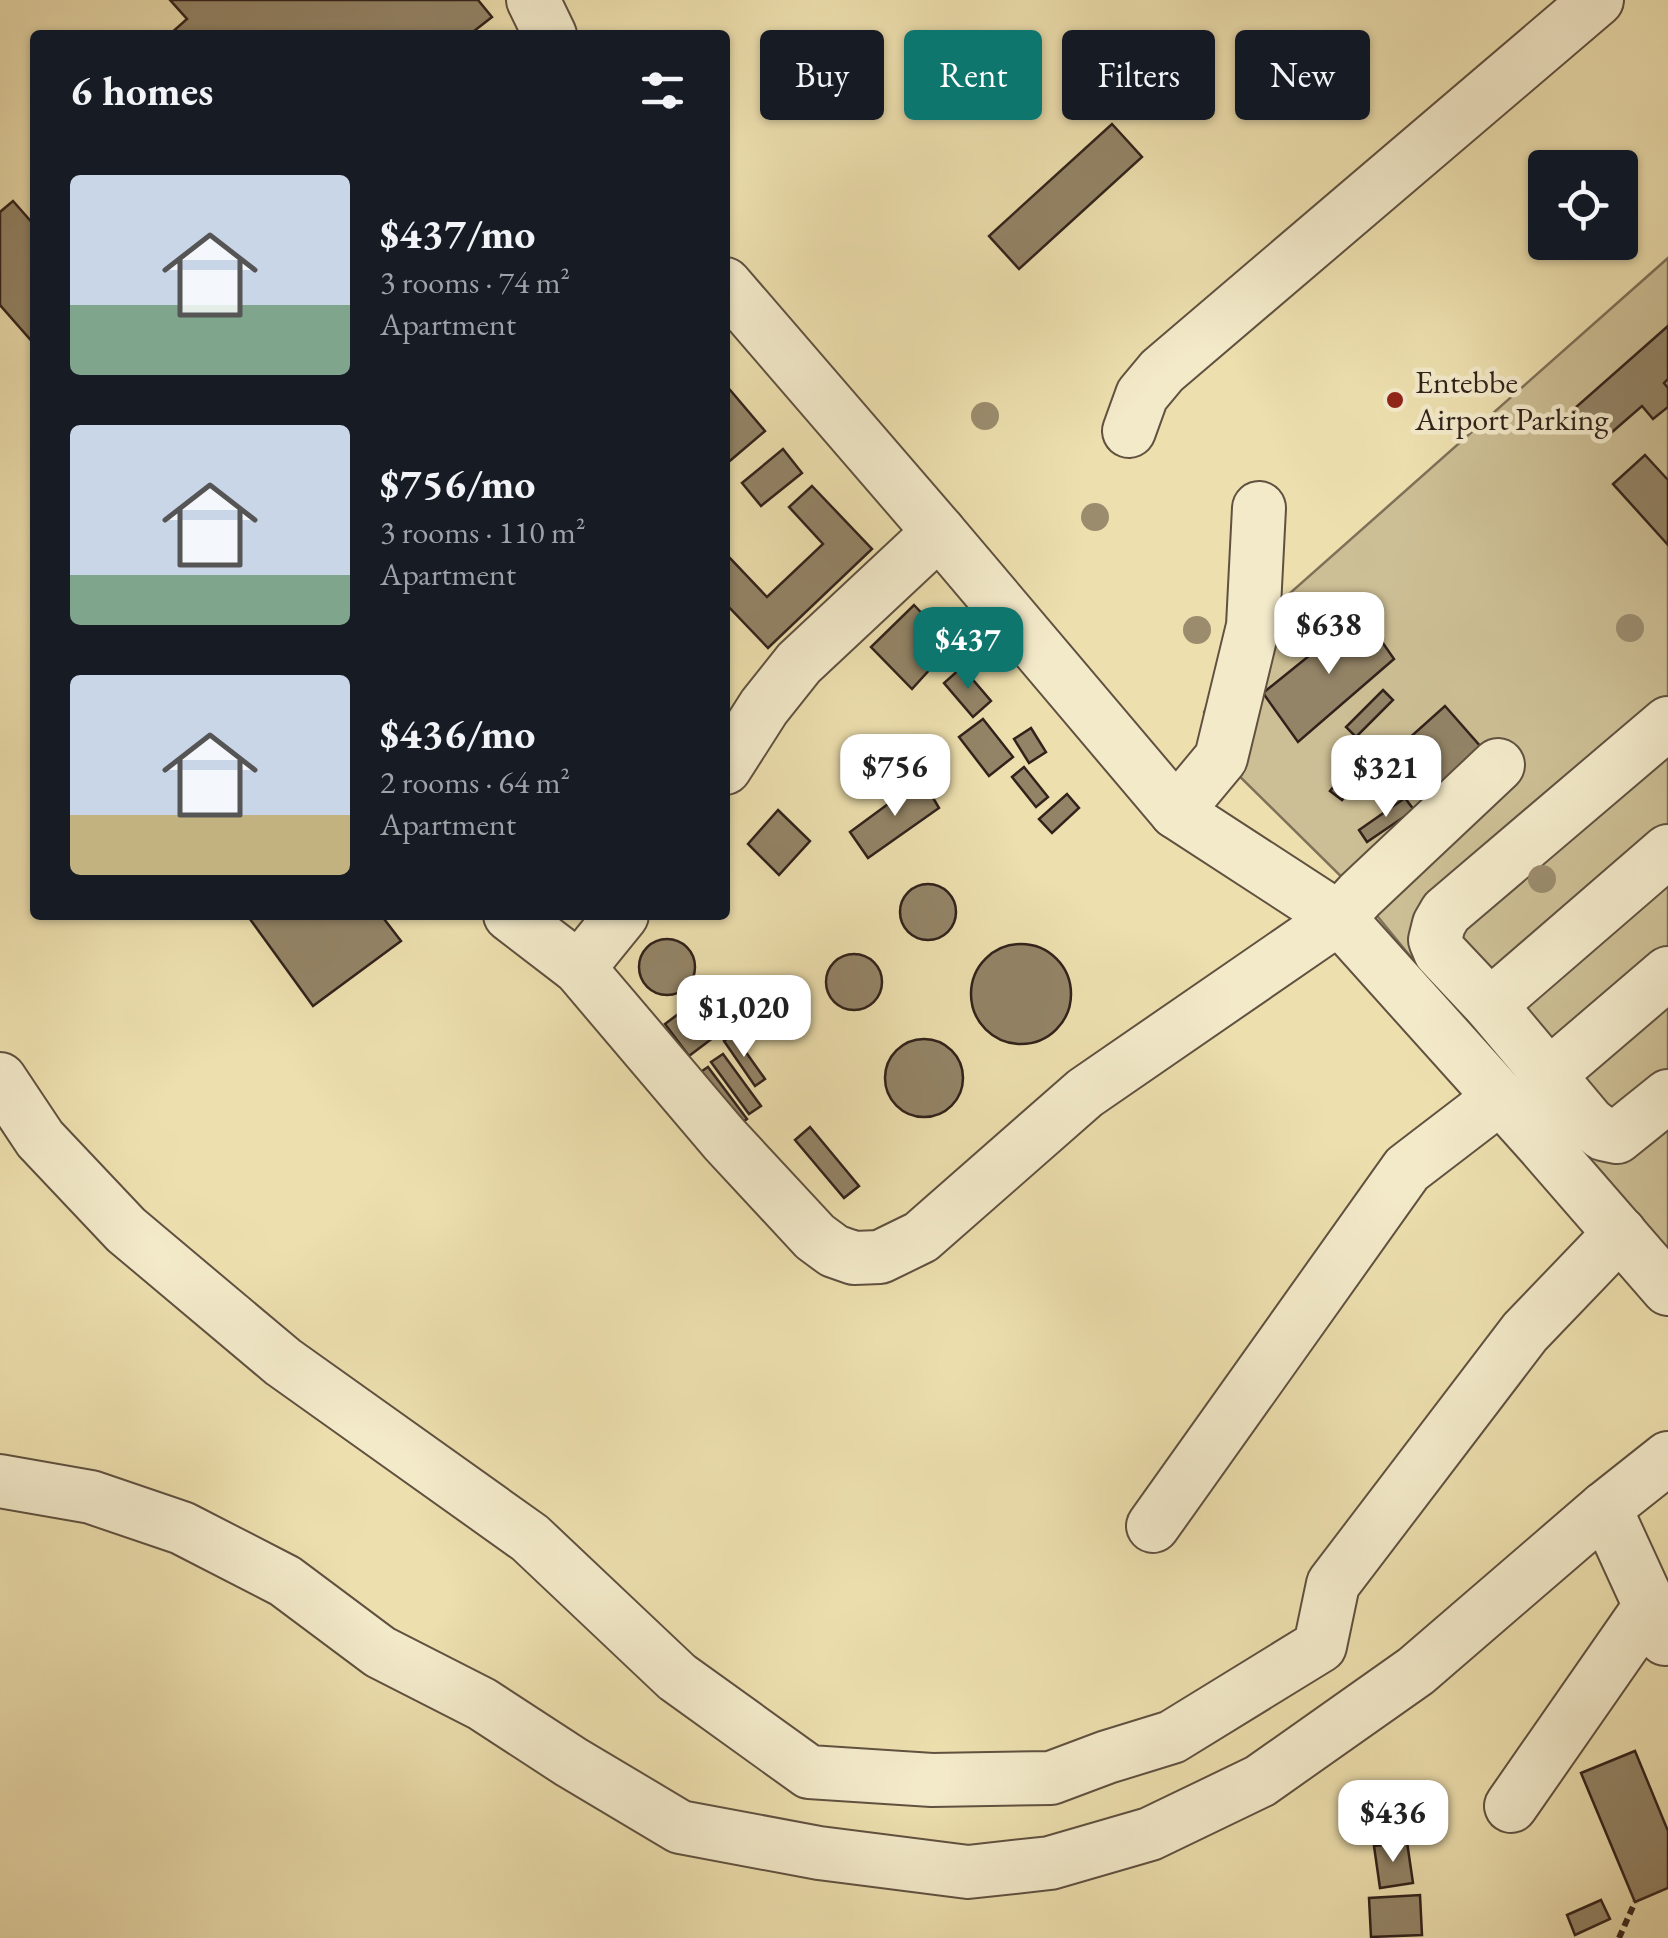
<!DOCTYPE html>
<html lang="en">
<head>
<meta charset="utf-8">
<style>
  body { margin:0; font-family:"EB Garamond",serif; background:#20242c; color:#f1f3f6; height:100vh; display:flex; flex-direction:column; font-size:38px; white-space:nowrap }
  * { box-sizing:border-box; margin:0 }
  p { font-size:32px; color:#9ea1a6 }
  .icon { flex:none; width:55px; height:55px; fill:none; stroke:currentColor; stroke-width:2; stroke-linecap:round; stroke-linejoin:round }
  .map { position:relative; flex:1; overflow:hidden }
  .drawer { position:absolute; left:30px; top:30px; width:700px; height:890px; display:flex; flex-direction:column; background:#171b24; border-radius:10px; box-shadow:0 2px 8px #0004 }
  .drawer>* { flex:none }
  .top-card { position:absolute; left:760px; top:30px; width:758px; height:90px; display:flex; gap:20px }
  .controls { position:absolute; left:1528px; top:150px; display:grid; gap:20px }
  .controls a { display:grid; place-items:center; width:110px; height:110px; border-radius:10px; background:#171b24; box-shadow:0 2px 8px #0004; font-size:50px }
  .price { position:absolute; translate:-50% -85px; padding:0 22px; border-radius:20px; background:#fff; color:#222; font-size:32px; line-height:65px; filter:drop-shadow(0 2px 5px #0008) }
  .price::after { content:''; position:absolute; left:50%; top:60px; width:30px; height:22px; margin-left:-15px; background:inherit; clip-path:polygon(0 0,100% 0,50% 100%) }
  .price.on { background:#0f766e; color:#fff }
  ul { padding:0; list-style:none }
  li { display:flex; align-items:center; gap:30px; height:250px; padding:0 40px }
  li span { display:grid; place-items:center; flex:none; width:280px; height:200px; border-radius:10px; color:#555 }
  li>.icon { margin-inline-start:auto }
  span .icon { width:120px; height:120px; fill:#fffc; stroke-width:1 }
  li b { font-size:42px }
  h2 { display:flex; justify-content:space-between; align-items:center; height:120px; padding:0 40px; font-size:42px }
  .tag { padding:0 35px; border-radius:10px; background:#171b24; box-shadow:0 2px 8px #0004; font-size:35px; line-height:90px }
  .tag.on { background:#0f766e; color:#fff }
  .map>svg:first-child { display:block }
</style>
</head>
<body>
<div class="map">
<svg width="1668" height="1938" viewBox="0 0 1668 1938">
  <rect width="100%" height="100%" fill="#eddfae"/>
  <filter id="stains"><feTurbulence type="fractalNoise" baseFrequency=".002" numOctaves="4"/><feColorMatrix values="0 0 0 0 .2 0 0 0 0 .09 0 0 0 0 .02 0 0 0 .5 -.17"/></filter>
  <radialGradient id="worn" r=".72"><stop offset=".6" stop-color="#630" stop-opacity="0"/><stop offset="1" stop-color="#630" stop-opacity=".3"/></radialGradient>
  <polygon fill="#cdbf95" stroke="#7f7058" stroke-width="2.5" points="1668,258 1668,1264 1551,1128 1360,895 1221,758 1204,712 1253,626"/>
  <g fill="#938467" stroke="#31221b" stroke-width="2.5">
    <polygon points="170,0 478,0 492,17 469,35 169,35 187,19"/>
    <polygon points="1112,124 1142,157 1019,269 989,236"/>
    <polygon points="13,201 35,226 35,345 0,305 0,212"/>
    <polygon points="1668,326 1668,379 1664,383 1668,388 1668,407 1653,419 1642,406 1603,440 1575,408"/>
    <polygon points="725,384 765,431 725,465"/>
    <polygon points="783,449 802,473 761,506 742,483"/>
    <polygon points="1645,455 1668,480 1668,545 1613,484"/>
    <polygon points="812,486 872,549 768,648 725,603 725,556 726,554 767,597 823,544 789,507"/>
    <polygon points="914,605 952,645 912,689 871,647"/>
    <polygon points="1362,613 1394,659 1298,742 1263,693"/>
    <polygon points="962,667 991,701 973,717 944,683"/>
    <polygon points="1383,690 1393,700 1356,737 1346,727"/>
    <polygon points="1445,706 1481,747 1424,798 1388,757"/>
    <polygon points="983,719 1013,757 989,776 959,737"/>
    <polygon points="1031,728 1046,752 1029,763 1014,739"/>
    <polygon points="1365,748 1377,757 1342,800 1330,791"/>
    <polygon points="1024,767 1048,797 1036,807 1012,777"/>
    <polygon points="922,779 939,808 868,858 850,832"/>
    <polygon points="1067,794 1079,808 1052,833 1039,819"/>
    <polygon points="1405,798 1414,810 1367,842 1359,830"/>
    <polygon points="778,810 810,841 779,875 748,844"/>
    <circle cx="928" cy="912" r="28"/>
    <polygon points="247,915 381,915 401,941 313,1006"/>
    <circle cx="667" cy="967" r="28"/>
    <circle cx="1021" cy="994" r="50"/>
    <circle cx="854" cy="982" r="28"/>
    <polygon points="698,999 722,1031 689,1056 665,1024"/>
    <polygon points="733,1034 765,1079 755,1086 724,1041"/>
    <circle cx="924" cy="1078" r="39"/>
    <polygon points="723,1054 761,1106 749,1114 711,1062"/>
    <polygon points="708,1067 747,1119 735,1128 696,1075"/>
    <polygon points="810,1127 859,1186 844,1198 795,1140"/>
    <polygon points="1635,1751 1668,1831 1668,1888 1635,1902 1581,1773"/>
    <polygon points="1407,1842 1413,1883 1380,1888 1374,1846"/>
    <polygon points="1420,1895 1422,1935 1371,1937 1369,1898"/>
    <polygon points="1601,1900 1610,1919 1575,1935 1567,1915"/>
  </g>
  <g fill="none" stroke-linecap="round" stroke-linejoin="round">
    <g stroke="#605140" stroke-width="56">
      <g id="minor">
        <polyline points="533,0 550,35"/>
        <polyline points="725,284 939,532 1176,812 1339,918 1542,1144 1668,1289"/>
        <polyline points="1129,431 1142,395 1162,371 1597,0"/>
        <polyline points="1668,723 1446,912 1439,924 1435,940 1440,952 1490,1005 1589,1123 1603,1134 1617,1137 1668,1096"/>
        <polyline points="725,768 764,707 799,663 939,532"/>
        <polyline points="1176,812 1221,758 1253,626 1259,508"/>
        <polyline points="510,915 579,968 725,1140 815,1237 834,1251 854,1258 880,1257 921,1237 1085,1093 1339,918 1360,895 1498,765"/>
        <polyline points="579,968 622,915"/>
        <polyline points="1490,1005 1668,851"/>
        <polyline points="1550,1074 1668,973"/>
        <polyline points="0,1079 40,1139 126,1230 283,1362 530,1538 677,1677 809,1772 932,1780 1051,1778 1107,1757 1172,1737 1320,1646 1333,1584 1525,1332 1620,1233"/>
        <polyline points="0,1481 91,1497 182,1528 285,1581 380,1652 482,1704 571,1762 680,1827 819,1853 968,1872 1050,1863 1150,1834 1260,1781 1416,1671 1605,1508 1668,1458"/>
        <polyline points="1605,1508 1665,1639"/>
        <polyline points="1153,1526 1407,1169 1501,1097"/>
        <polyline points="1511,1806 1650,1606"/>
      </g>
    </g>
    <polyline stroke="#31221b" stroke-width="6" stroke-dasharray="8 5" stroke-linecap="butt" points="1619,1938 1635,1902"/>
    <use href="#minor" stroke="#f3eaca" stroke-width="52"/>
  </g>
  <g fill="#9b8c6e">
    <circle cx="985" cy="416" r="14"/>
    <circle cx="1095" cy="517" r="14"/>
    <circle cx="1630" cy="628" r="14"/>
    <circle cx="1197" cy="630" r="14"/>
    <circle cx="1542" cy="879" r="14"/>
  </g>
  <circle fill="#8f2418" stroke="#f3eaca" stroke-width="4" cx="1395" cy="400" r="10"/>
  <g text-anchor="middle" stroke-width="9" stroke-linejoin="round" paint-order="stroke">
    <g font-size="32" fill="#31221b" stroke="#f3eaca" text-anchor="start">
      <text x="1415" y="393">Entebbe<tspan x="1415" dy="37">Airport Parking</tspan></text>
    </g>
  </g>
  <rect width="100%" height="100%" filter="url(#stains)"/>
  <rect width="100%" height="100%" fill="url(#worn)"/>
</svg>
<div class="controls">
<a><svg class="icon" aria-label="locate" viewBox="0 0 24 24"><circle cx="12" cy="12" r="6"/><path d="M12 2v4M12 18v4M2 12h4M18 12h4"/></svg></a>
</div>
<b class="price" style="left:1329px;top:677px">$638</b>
<b class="price on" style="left:968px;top:692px">$437</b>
<b class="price" style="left:895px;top:819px">$756</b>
<b class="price" style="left:1386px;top:820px">$321</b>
<b class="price" style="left:744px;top:1060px">$1,020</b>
<b class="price" style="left:1393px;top:1865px">$436</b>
<div class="top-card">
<a class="tag">Buy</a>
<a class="tag on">Rent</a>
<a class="tag">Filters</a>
<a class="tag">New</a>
</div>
<section class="drawer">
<h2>6 homes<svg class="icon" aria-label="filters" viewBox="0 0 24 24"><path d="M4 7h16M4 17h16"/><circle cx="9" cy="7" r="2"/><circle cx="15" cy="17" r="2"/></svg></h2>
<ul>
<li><span style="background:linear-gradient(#c9d6e8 65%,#7fa58c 0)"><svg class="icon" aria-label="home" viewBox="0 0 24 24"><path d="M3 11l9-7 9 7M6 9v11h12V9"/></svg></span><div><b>$437/mo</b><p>3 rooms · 74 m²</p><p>Apartment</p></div></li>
<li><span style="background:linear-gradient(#c9d6e8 75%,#7fa58c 0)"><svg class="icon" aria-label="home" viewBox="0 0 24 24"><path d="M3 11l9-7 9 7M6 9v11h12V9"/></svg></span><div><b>$756/mo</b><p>3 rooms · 110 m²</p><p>Apartment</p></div></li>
<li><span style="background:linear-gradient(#c9d6e8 70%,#c2b280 0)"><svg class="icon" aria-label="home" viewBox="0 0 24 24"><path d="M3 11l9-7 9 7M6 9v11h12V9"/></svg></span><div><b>$436/mo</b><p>2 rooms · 64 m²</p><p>Apartment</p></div></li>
</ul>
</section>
</div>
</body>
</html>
